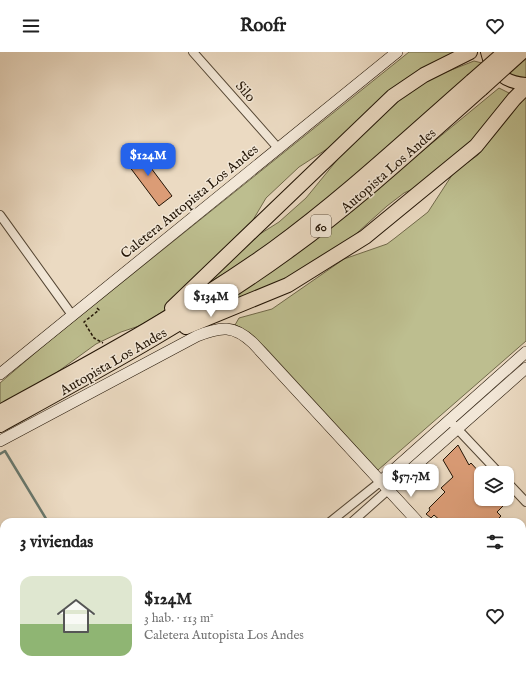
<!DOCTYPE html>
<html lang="es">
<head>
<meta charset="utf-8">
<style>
  body { margin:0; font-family:"IM FELL English",serif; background:#f6f6f6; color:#222; height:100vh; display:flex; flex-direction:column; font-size:15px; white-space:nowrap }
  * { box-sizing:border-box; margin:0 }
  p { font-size:13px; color:#767676 }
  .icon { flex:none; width:22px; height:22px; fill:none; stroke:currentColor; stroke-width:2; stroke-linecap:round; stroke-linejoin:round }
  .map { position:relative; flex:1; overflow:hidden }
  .panel { position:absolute; left:0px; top:466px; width:526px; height:156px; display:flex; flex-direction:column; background:#fff; border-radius:12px 12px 0 0; box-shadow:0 1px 3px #0004 }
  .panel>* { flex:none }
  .tools { position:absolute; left:474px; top:414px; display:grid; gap:8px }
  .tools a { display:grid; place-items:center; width:40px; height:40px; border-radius:8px; background:#fff; box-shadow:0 1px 3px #0004; font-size:20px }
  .price { position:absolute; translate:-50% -34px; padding:0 9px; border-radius:8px; background:#fff; color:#222; font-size:13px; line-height:26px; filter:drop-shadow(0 1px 2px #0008) }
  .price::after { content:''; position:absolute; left:50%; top:24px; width:12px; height:9px; margin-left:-6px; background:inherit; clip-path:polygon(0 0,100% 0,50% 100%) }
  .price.selected { background:#2563eb; color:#fff }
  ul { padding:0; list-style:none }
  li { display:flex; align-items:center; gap:12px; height:100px; padding:0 20px }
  li span { display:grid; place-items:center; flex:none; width:112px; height:80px; border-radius:12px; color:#555 }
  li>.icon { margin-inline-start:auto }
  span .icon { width:48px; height:48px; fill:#fffc; stroke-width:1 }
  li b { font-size:17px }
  h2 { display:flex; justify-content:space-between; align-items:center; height:48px; padding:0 20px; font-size:17px }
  header { display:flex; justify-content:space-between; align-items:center; height:52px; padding:0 20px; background:#fff; font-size:18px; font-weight:700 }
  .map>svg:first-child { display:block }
</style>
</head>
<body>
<header><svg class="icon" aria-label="menu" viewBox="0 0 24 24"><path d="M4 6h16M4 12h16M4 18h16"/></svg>Roofr<svg class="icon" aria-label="heart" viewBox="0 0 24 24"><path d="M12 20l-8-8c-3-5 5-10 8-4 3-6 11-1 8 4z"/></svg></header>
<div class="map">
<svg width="526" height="622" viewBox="0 0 526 622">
  <rect width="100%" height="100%" fill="#ebdac2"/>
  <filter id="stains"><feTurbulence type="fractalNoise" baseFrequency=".005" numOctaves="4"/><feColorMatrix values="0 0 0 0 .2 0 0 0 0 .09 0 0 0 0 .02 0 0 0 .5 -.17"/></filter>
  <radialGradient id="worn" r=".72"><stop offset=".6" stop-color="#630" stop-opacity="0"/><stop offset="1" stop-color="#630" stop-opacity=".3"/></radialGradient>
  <g fill="#bdbe8f" stroke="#70694a">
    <polygon points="409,0 463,0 344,86 299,115 266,146 243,185 168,256 142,273 121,280 96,292 56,321 0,353 0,331 48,290"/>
    <polygon points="487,0 526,0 526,27 513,28"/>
    <polygon points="474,9 482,11 477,19 372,111 268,196 208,231 216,221 260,182 279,170 306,146 342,102 408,40 431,26"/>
    <polygon points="499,36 511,42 491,73 419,134 404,141 387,154 348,189 270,236 219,254 307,194"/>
    <polygon points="526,42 526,289 378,418 265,295 242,276 235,273 239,266 272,257 344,207 387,192 395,186 428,160 454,120 478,103"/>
  </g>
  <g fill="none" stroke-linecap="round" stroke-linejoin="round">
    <g stroke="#69786d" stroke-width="2.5">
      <polyline points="0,402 5,399 48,470"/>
      <polyline points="137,618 139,622"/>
    </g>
  </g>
  <g fill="#db9c76" stroke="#221405">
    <polygon points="136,96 172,144 159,154 123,106"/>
    <polygon points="458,393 469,413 471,411 481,422 481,447 504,447 507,450 497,460 501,464 495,470 442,470 434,463 431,466 426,462 430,458 429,456 445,440 441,436 453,425 443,408"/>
  </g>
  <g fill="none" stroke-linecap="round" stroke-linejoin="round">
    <g stroke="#544634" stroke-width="5.5">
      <g id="lane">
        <polyline points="289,618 292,622"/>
        <polyline points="246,622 246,618"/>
      </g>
    </g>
    <g stroke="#544634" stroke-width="10">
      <g id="street">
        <polyline points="193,0 278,96"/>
        <polyline points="0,163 72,263"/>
        <polyline points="449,368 499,421"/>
        <polyline points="507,430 526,450"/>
        <polyline points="330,470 380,430"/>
        <polyline points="352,470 388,438"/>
        <polyline points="159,622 164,618"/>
      </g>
    </g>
    <g stroke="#221405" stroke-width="12">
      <g id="secondary">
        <polyline points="0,322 397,0"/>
        <path d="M 0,389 L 197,284 C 221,274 234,273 253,291 L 418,470"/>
        <polyline points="380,430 526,300"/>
        <polyline points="388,438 526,316"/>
        <polyline points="522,578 526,583"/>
      </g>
    </g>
    <g stroke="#221405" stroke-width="14">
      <path id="primary" d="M 487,0 C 491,20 506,31 526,32"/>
    </g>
    <g stroke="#221405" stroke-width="16">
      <g id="highway">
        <polyline points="172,256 393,44 424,23 470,0"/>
        <polyline points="186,275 288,233 365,185 476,94 514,47 526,35"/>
        <path d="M 0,360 C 93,309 186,259 273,197 C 343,146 407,86 472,29"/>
        <path d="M 0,373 C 98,319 196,266 287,200 C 355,151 418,93 481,37"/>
      </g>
    </g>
    <polyline stroke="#221405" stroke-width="1.5" stroke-dasharray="3 2" stroke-linecap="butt" points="97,256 99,258 84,270 94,286 103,291"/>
    <use href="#lane" stroke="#f2e7d7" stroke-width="4"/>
    <use href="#street" stroke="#f2e7d7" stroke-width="8"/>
    <use href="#secondary" stroke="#f2e7d7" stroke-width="11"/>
    <use href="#primary" stroke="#ebdac2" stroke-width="12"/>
    <use href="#highway" stroke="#ebdac2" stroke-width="14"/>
    <g stroke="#221405" stroke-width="16" stroke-linecap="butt">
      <g id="highway-bridge">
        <polyline points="472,29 505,0"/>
        <polyline points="481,37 522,0"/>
      </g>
    </g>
    <use href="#highway-bridge" stroke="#ebdac2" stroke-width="14"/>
  </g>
  <g text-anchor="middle" stroke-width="3" stroke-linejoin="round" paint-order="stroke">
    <rect fill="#f2e7d7" stroke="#605344" stroke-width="1" x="311" y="163" width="20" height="22" rx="3"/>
    <g font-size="13" font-weight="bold" fill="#221405">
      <text x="321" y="179">60</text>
    </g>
    <g font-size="14" fill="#221405" stroke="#f2e7d7">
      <text transform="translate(246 39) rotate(49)" y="5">Silo</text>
      <text transform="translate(388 118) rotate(-41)" y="5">Autopista Los Andes</text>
      <text transform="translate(189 149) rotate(-39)" y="5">Caletera Autopista Los Andes</text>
      <text transform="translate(113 309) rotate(-30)" y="5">Autopista Los Andes</text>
    </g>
  </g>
  <rect width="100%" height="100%" filter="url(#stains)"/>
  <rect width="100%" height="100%" fill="url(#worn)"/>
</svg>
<div class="tools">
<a><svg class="icon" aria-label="layers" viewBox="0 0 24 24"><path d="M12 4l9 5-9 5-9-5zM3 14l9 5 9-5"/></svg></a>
</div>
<b class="price selected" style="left:148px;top:125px">$124M</b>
<b class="price" style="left:211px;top:266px">$134M</b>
<b class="price" style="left:411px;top:446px">$57.7M</b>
<section class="panel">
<h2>3 viviendas<svg class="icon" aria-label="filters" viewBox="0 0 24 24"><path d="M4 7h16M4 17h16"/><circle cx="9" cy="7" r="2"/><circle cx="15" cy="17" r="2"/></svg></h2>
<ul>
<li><span style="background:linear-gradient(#dfe7d0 60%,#8fb573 0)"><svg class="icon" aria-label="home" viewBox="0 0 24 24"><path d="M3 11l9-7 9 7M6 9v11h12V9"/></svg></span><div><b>$124M</b><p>3 hab. · 113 m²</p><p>Caletera Autopista Los Andes</p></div><svg class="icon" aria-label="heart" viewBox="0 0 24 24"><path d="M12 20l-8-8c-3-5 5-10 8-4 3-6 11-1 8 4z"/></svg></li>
</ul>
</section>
</div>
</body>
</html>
